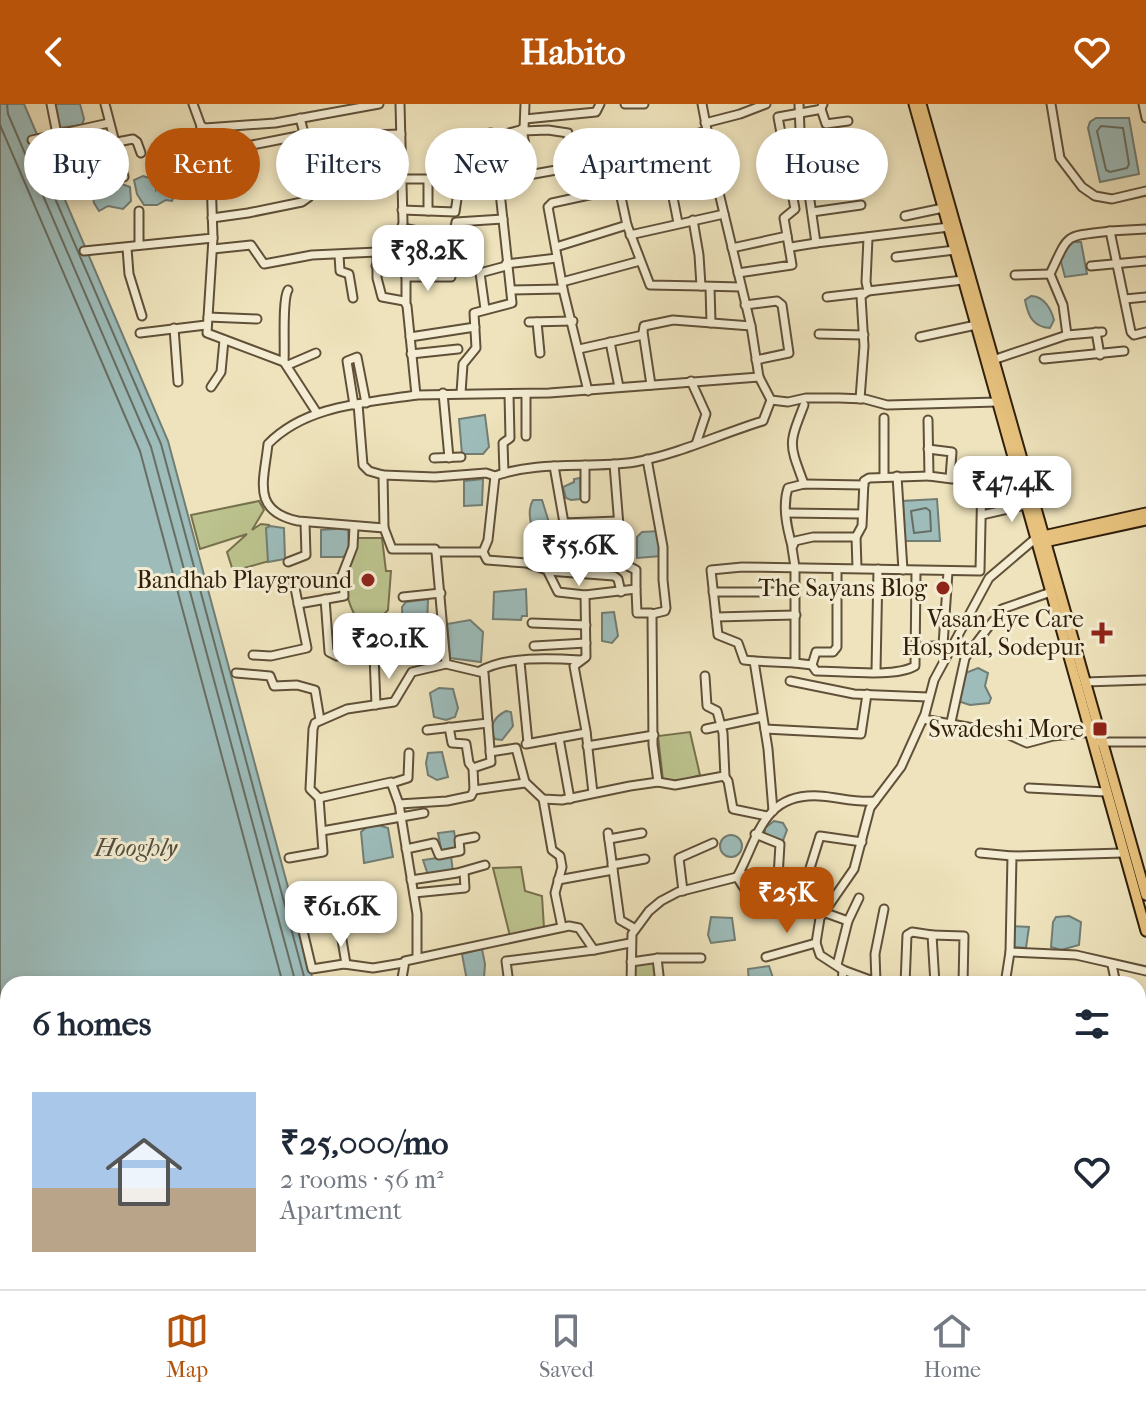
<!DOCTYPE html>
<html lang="en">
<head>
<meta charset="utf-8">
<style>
  body { margin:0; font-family:"IM FELL French Canon",serif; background:#f2f2f3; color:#1f2937; height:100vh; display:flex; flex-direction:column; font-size:30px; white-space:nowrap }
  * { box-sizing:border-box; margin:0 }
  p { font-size:26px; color:#747a83 }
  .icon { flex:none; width:44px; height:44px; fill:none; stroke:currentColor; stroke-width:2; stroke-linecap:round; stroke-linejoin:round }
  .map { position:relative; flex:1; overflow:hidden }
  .panel { position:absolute; left:0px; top:872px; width:1146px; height:314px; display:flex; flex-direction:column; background:#fff; border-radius:24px 24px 0 0; box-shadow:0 4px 12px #0003 }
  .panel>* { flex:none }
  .banner { position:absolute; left:24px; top:24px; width:1098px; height:72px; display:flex; gap:16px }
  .price { position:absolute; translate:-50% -68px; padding:0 18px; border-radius:16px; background:#fff; color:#222; font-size:26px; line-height:52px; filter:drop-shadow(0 2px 4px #0008) }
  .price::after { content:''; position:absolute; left:50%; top:48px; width:24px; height:18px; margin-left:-12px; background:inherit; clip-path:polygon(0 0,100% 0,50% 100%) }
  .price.active { background:#b45309; color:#fff }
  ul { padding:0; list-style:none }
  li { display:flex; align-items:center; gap:24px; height:200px; padding:0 32px }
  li+li { border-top:2px solid #e0e1e3 }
  li span { display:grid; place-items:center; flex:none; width:224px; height:160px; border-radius:0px; color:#555 }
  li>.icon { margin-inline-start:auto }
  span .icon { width:96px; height:96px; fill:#fffc; stroke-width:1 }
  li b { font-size:34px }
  h2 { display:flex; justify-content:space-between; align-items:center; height:96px; padding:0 32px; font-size:34px }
  .chip { padding:0 28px; border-radius:36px; background:#fff; box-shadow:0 4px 12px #0003; font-size:28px; line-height:72px }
  .chip.active { background:#b45309; color:#fff }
  header { display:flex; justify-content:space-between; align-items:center; height:104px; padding:0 32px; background:#b45309; color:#fff; font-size:36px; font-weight:800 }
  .dock { display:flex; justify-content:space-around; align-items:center; height:112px; border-top:2px solid #e0e1e3; background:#fff; font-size:22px; color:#747a83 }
  .dock a { display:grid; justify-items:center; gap:4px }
  .dock .active { color:#b45309 }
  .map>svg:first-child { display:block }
</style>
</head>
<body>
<header><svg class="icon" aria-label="back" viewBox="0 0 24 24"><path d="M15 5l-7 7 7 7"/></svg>Habito<svg class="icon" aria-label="heart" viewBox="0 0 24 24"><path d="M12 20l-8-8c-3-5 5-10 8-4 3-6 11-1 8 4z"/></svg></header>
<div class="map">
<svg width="1146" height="1185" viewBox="0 0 1146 1185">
  <rect width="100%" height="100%" fill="#eee3bc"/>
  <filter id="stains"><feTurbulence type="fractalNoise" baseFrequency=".0025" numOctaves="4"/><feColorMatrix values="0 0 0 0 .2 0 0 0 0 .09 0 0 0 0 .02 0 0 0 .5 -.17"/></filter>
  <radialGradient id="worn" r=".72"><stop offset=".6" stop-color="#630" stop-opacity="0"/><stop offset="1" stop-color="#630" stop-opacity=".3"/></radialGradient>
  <g fill="#bcc38e" stroke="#76714d" stroke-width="2">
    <polygon points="259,397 264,406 252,426 261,420 269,421 273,456 233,467 227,448 247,430 200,445 191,411"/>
    <path d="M 357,434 L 382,434 L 386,467 L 391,467 L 388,506 L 374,521 L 360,520 C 339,488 345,468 357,434 Z"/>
    <polygon points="690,628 700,671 682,677 663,676 658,632"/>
    <polygon points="521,763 525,787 542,792 544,824 510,832 493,764"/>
    <polygon points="657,855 660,880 651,880 650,878 635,879 634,859"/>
  </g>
  <g fill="#9dbcba" stroke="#727d74" stroke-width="2">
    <polygon points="0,0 24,0 168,337 314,880 8,880 8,1178 405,1178 407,1185 0,1185"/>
    <polygon points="52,0 80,0 84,15 82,21 57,24"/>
    <polygon points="1096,14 1129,14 1139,70 1100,78 1088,24 1090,18"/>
    <polygon points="143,72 156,76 156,86 160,81 172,79 176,74 182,75 172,97 166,96 157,101 144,101 137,90 134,76"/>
    <polygon points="119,79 130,83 131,97 123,105 108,102 99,107 94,99 92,88"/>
    <polygon points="1074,138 1081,138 1087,170 1065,173 1060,154 1065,140"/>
    <path d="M 1031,192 C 1044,192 1051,205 1054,216 L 1050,224 C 1033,223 1028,212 1025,196 Z"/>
    <polygon points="485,311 489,343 483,350 462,350 459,315"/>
    <polygon points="580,374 581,395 571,396 566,394 563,383 574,378 574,375"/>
    <polygon points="483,375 482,401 464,402 464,377"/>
    <polygon points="937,395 940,437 904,437 902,397"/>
    <path d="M 533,396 L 542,396 L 552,428 L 534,434 C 532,422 526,407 533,396 Z"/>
    <polygon points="270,422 284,424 285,455 268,458 266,424"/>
    <polygon points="348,424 349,448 343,453 321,453 321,426"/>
    <polygon points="659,427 661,452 637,454 637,433 642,428"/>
    <polygon points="526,485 527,512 522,512 521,516 493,515 494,488"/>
    <polygon points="428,495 427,522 403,525 402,503 406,498"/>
    <polygon points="614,508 618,532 612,539 602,537 602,509"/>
    <polygon points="470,516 483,528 481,558 450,554 447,520"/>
    <polygon points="978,564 988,569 985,582 991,594 989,599 970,601 958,597 963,570"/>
    <polygon points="439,584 453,585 458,604 455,613 446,616 434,613 430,589"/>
    <path d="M 506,607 L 511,608 L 513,622 L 502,636 L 495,635 C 488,623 494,613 506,607 Z"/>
    <polygon points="442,648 448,673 437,676 428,671 426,659 428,649"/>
    <polygon points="774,717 783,719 787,726 782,739 765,729 765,724"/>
    <polygon points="378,721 388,724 393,753 364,759 361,728 368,722"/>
    <polygon points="454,727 457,746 442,750 438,729"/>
    <circle cx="731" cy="742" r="11"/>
    <polygon points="451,752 453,768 428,771 423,756"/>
    <polygon points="1069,812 1081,818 1079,841 1061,846 1051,843 1053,818 1056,813"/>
    <polygon points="711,813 732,814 735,836 711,839 708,831"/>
    <polygon points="1010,822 1029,823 1026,844 1010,843"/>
    <polygon points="482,845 485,860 484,874 479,877 467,877 462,850"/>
    <polygon points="769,862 775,880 749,880 748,865"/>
  </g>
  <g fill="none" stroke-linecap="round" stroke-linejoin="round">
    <g stroke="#676e63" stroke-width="2">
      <polyline points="7,0 8,10 151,343 296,880"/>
      <polyline points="0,21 140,347 283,880"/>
      <polygon points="1101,22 1123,24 1129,60 1127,64 1110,68 1106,66 1097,27"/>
      <polyline points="54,92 161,340 306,880"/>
      <polygon points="926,404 930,407 931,427 914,429 911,407"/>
    </g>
    <polyline stroke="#514e40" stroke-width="2" stroke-dasharray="10 8" stroke-linecap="butt" points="0,903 8,907"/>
    <g stroke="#605038" stroke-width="11">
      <g id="minor">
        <polyline points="51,0 57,30"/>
        <polyline points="193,0 201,22 205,24 275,19 379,0"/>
        <polyline points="400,0 403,119 398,134 377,148 377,174 382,193 404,197 407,202 416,291 549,289 759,273 771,296 788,298 806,294 839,294 865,295 887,301 997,298"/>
        <polyline points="625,0 644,0"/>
        <polyline points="702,0 720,93 751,222 759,273"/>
        <polyline points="799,0 800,26 816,139 949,123"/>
        <polyline points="1051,0 1060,54 1082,83 1095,92 1112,95 1146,87"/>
        <polyline points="1143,0 1146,14"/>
        <polyline points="821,5 826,20 848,17"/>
        <polyline points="300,14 316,75 369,66 401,66"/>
        <polyline points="525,15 596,8 600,0"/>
        <polyline points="705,19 740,10 766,0"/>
        <polyline points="522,25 530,68 534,70 606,57 706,27"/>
        <polyline points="523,27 548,26 568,29 570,64"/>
        <polyline points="369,31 401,30"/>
        <polyline points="32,36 109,19"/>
        <polyline points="117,38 133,35 137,38 141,49"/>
        <polyline points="649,45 658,75"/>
        <polyline points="48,53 114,37"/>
        <polyline points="606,57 612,86 714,63"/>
        <polyline points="155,60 303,31"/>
        <polyline points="669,73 678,119"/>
        <polyline points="53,75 121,57"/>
        <polyline points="401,75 428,75 428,107"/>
        <polyline points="807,76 863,71"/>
        <polyline points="59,89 124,73 105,0"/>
        <polyline points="402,106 455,108 459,82 484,79 473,32 491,29 495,32"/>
        <polyline points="139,107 139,141"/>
        <polyline points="812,108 861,101"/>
        <polyline points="905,112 943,104"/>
        <polyline points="212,114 248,109 302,98 309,93 315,74"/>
        <polyline points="627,121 650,181 701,182 699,151 693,116"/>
        <polyline points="403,124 437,131 454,128 456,118 503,115"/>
        <polyline points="1110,127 1146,125"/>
        <polyline points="630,131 724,110"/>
        <polyline points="213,134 207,229 284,258 317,309"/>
        <polyline points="868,134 866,178 868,187 963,176"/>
        <polyline points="556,143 627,121 619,84"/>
        <polyline points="791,143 816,139"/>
        <polyline points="127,144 129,170 142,212"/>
        <polyline points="732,144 787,132"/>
        <polyline points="213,145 251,141 264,160 312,151 377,148"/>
        <polyline points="84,147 213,134 211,73 200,34 201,22"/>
        <polyline points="339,151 340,167 349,170 353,194"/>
        <polyline points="896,153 955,146"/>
        <polyline points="506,160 557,154"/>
        <polyline points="376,162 425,159 430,129"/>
        <polyline points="1091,162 1146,157"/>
        <polyline points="738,169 792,161 784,114 795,105 778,13 817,6 821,5 823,0"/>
        <polyline points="1015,171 1050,170"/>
        <polyline points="406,173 451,173"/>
        <polyline points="562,178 640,157"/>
        <polyline points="701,182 741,183"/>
        <polyline points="710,183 711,219"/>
        <polyline points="511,186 563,185"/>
        <polyline points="827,193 862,189"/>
        <polyline points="1125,195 1146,193"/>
        <polyline points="406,198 406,171"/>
        <polyline points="745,201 777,197 782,201 789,249 756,256"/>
        <polyline points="485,205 480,169 506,162"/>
        <polyline points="208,213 257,215"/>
        <polyline points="529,218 573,217"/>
        <polyline points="537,218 540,249"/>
        <polyline points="174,224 178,278"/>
        <polyline points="1096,228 1100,251"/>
        <polyline points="140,229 206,221"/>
        <polyline points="819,230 864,231"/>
        <polyline points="1067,231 1102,228"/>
        <polyline points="410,233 475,223"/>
        <polyline points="920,233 976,221"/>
        <polyline points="610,238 619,283"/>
        <polyline points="579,245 643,231"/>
        <polyline points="411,250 458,245"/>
        <polyline points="1044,255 1124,247"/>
        <path d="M 993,256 L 1067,231 L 1063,201 L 1050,170 C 1070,128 1063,133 1110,127 L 1131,228 L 1134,231 L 1146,228"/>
        <path d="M 284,258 C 285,242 282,196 288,186"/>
        <polyline points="288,261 316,249"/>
        <polyline points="691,277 706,310 696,340"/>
        <polyline points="651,281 643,228 644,222 673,216 751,222"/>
        <polyline points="211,283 221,268 224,236"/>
        <polyline points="588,287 563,185 548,103 552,99 612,86"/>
        <polyline points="443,289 449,354"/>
        <polyline points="461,289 463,260 476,244 474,209 512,199 494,33 524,25 525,0"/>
        <polyline points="526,290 526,332"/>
        <path d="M 416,291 C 365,299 306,301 268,340 C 264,377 251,407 298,417 L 384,424 L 392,445 L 435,445 L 436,448 L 446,560 L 412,568 L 394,598 L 347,605 L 315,619 L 313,625 L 310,685 L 319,694 L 391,678 L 399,700 L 447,697 L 471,692 L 474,686 L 473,664 L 491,658 L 484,569 L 446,560"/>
        <polyline points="860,295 864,242 861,192 868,187"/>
        <polyline points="358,300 363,361 369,367 383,371"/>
        <polyline points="354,301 347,257 357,253 366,299"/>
        <polyline points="884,314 884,373"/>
        <polyline points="928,345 952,348 950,374"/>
        <polyline points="434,354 461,353"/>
        <polyline points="647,355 663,443 663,476 666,504 665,507 652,510"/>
        <polyline points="585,361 585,394"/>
        <polyline points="554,362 564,419 618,417"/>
        <polyline points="504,369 503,339 510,334 509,290"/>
        <polyline points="897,372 903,466"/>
        <path d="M 804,380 C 789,339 788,342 804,301"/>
        <polyline points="786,409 862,410"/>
        <polyline points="982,411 1030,400"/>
        <polyline points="589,419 589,469"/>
        <path d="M 384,424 L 383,371 L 435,373 L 486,369 L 495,372 C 539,356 589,365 635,358 C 679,350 720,330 763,317 L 771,296"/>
        <polyline points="856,433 857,464"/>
        <path d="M 792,442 C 787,424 782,402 788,384 L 804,380 L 864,381"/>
        <polyline points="436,448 483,448 488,436 495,372"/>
        <polyline points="483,448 487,456 526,459 547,466 558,488 585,491 586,553 574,562 586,627 593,689"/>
        <polyline points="288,458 306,451 305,418"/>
        <polyline points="548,467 614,472 618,475 621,488"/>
        <polyline points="636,486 637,509 651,509 652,512 653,641 658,678"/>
        <polyline points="713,488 796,488"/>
        <polyline points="585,491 636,485 636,466 622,459 614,360"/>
        <polyline points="403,493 441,489"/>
        <polyline points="325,495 329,548 337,552 371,549 374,551 376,601"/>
        <polyline points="298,500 344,492 343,473"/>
        <polyline points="716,513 796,511"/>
        <polyline points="532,519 586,521"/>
        <polyline points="534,542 586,539"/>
        <polyline points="915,544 943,541 948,468"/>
        <polyline points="253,551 271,552 307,544 294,479 341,474 353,443 354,423"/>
        <polyline points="754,557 795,559 795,463 792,444 795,437 813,433 856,433 862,422 864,377 869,374 929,372"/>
        <polyline points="520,558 528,639"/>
        <polyline points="795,559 812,561 816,548 833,548 837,543 837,465"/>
        <path d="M 812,561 L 816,567 C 841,567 895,574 915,562 L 916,467"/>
        <path d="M 480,567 C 506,552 551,554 580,556"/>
        <polyline points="876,567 878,465"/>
        <polyline points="236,569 270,572 274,582 297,581 315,586 320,616"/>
        <polyline points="705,572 707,602 717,607 723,629 725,673"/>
        <polyline points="790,577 854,590 928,593"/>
        <polyline points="1085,578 1146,576"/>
        <polyline points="923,615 1007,630 1027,639 1053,632 1093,628"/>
        <polyline points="951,618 965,554 993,517 999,514 1002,505 1051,488"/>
        <polyline points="449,623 452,639 466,640 469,659 473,664"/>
        <polyline points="706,625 762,613"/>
        <polyline points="765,625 861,630 867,590"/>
        <polyline points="427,626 488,619"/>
        <polyline points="559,634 570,695"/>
        <polyline points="1100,638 1146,638"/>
        <polyline points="526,640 586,629"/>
        <polyline points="587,642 654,631"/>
        <polyline points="490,648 516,644 525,678 543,695 562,696 630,682 658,678 675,681 724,672 728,677 733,705 767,712"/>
        <polyline points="392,679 408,674 409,649"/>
        <polyline points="1029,684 1106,688"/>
        <polyline points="474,686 525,679"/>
        <polyline points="543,695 552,746 560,752 562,763 555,789 562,823"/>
        <polyline points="399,700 417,810 417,854"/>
        <polyline points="773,707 768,645 754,557 744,556 738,539 718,531 711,466 742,463 980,467 982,370 952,375 929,372 928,316"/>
        <polyline points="322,727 424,709"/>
        <polyline points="608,729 620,816 634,824"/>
        <polyline points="609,735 642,729"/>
        <polyline points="406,745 434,739 439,751 460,747 459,736 475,733"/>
        <polyline points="980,749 1012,752"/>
        <polyline points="1123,749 1012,752 1010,848 1076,851 1146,867"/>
        <polyline points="289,754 323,748 319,694"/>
        <polyline points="612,761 645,755"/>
        <polyline points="739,770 773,775 778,773 780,740 755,730"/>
        <polyline points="737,773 749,792 823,808 848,817"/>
        <polyline points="411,776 457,769 485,761"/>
        <polyline points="558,776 613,766"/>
        <polyline points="806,777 820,732 862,738"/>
        <polyline points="683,787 679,754 713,739"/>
        <polyline points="414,789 465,784 464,768"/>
        <polyline points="313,796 322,801 327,820 340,824 346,860"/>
        <polyline points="299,810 312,865 344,860 373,864 403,859"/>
        <polyline points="932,831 964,832 963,880"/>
        <polyline points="766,853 816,839"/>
        <polyline points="657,854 660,880"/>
        <polyline points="631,858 659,854 701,854"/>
        <polyline points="837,861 848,817 859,794"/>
        <polyline points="1112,861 1116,880"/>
        <polyline points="876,878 875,850 884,805"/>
        <polyline points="401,880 405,857 569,822 579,824 594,846 630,839"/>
        <polyline points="509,880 506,857 594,846"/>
        <path d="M 631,880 L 632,830 L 649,807 L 661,797 L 678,788 L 737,773 C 758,735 762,689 819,692 C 838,693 855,699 875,697"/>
        <polyline points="842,880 843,866"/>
        <polyline points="881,880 843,866 820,851 816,839 820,814 854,765 870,704 901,663 925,610 934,576 989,474 1036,434"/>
        <polyline points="905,880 907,831 912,828 932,831 935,880"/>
        <polyline points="1005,880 1010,848"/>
        <polyline points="1138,977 1146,979"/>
        <polyline points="1138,985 1142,992 1143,1015 1146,1017"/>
        <polyline points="1138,1074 1143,1065 1146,1065"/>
        <polyline points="421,1178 424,1185"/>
        <polyline points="533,1178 533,1179"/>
        <polyline points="723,1178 725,1185"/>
        <polyline points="895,1178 895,1185"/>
        <polyline points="495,1185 499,1178"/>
        <polyline points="602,1185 604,1178"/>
        <polyline points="792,1185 792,1178"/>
        <polyline points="860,1185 860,1178"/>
        <polyline points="954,1185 954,1178"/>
      </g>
    </g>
    <g stroke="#311f0c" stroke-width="13">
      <g id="major">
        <polyline points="914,0 1146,827"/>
        <polyline points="921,0 1146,791"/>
        <polyline points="1039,433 1146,409"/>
        <polyline points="1040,439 1146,416"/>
      </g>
    </g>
    <use href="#minor" stroke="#f4edd3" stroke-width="7"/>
    <use href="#major" stroke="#e7c27e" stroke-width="9"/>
  </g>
  <g fill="#8f2418" stroke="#f4edd3" stroke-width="3">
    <circle cx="368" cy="476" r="8"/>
    <circle cx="943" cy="484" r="8"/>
    <path d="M1098 517h8v8h8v8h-8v8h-8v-8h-8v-8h8z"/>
    <rect x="1092" y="617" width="16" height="16" rx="4"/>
  </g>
  <g text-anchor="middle" stroke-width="6" stroke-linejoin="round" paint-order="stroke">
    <g font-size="24" fill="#311f0c" stroke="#f4edd3" text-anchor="end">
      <text x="352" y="484">Bandhab Playground</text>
      <text x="927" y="492">The Sayans Blog</text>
      <text x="1084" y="523">Vasan Eye Care<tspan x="1084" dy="28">Hospital, Sodepur</tspan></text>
      <text x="1084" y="633">Swadeshi More</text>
    </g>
    <g font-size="26" font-style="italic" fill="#514e40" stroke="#f4edd3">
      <text x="136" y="752">Hooghly</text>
    </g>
  </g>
  <rect width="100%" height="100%" filter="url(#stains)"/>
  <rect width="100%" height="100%" fill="url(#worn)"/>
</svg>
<b class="price" style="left:428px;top:189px">₹38.2K</b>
<b class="price" style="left:1012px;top:420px">₹47.4K</b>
<b class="price" style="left:579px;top:484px">₹55.6K</b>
<b class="price" style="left:389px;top:577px">₹20.1K</b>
<b class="price active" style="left:787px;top:831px">₹25K</b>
<b class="price" style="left:341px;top:845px">₹61.6K</b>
<div class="banner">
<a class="chip">Buy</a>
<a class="chip active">Rent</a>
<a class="chip">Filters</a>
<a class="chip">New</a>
<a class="chip">Apartment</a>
<a class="chip">House</a>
</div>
<section class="panel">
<h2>6 homes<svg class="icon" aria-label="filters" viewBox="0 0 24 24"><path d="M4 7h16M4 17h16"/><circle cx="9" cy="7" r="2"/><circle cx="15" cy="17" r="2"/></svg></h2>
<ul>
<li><span style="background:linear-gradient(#a9c7e8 60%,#b9a48a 0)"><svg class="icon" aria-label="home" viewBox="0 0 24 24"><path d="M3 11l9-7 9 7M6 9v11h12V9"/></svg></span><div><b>₹25,000/mo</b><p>2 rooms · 56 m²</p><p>Apartment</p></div><svg class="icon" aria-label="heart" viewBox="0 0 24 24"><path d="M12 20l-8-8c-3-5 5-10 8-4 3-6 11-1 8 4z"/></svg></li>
</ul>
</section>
</div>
<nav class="dock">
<a class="active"><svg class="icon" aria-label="map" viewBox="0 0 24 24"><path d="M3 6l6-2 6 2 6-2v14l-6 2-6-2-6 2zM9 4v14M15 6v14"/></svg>Map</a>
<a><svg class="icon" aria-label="saved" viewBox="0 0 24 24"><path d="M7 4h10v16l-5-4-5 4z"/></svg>Saved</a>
<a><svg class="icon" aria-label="home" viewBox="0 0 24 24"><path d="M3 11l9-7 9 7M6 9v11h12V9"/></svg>Home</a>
</nav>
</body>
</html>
